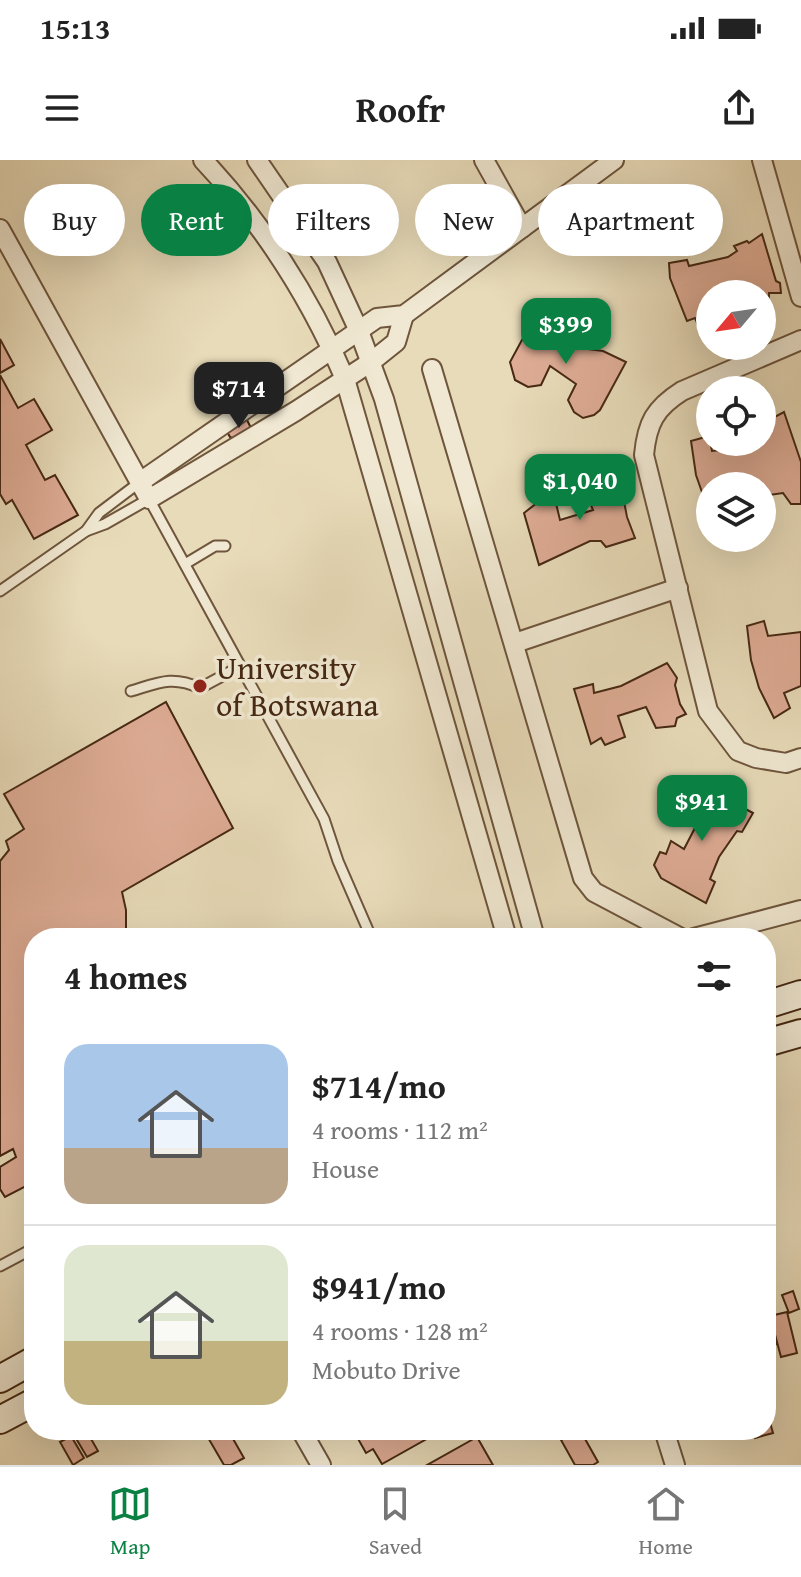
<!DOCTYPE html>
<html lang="en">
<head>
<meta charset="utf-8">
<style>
  body { margin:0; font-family:"Gentium Book Plus",serif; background:#f6f6f6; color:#222; height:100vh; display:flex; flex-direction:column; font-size:30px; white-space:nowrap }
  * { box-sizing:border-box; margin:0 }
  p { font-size:26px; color:#767676 }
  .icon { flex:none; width:44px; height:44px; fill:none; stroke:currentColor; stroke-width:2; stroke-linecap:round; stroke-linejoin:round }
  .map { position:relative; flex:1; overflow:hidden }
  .details { position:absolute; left:24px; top:768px; width:752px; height:512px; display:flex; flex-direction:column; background:#fff; border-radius:32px; box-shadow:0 8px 32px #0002 }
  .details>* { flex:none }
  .guide { position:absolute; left:24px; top:24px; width:754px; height:72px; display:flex; gap:16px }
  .needle { width:52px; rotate:241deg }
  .tools { position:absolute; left:696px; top:120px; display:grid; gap:16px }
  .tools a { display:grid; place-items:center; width:80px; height:80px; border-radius:50%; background:#fff; box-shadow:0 8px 32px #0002; font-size:40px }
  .price { position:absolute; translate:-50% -68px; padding:0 18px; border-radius:16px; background:#0b8043; color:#fff; font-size:26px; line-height:52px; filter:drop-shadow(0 2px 4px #0008) }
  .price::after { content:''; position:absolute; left:50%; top:48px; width:24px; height:18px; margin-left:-12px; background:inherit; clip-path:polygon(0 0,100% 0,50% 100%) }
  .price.selected { background:#222; color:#fff }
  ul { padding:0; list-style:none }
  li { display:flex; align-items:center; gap:24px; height:200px; padding:0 40px }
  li+li { border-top:2px solid #e0e0e0 }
  li span { display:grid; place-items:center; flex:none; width:224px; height:160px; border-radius:24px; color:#555 }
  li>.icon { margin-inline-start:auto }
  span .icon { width:96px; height:96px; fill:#fffc; stroke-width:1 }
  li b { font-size:34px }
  h2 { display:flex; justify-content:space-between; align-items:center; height:96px; padding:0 40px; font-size:34px }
  .pill { padding:0 28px; border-radius:36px; background:#fff; box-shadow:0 8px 32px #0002; font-size:28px; line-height:72px }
  .pill.selected { background:#0b8043; color:#fff }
  .status { display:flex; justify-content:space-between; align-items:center; height:56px; padding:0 40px; background:#fff; direction:ltr }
  .status svg { height:22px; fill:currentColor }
  header { display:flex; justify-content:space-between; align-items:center; height:104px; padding:0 40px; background:#fff; font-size:36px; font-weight:700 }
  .dock { display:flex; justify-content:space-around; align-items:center; height:112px; border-top:2px solid #e0e0e0; background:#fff; font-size:22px; color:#767676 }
  .dock a { display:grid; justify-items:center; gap:4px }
  .dock .selected { color:#0b8043 }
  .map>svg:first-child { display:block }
</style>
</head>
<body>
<div class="status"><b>15:13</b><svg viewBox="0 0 49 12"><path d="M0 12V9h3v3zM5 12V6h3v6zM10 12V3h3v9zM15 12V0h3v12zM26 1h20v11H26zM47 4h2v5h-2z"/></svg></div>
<header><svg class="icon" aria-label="menu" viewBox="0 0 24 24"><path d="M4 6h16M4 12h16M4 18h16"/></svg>Roofr<svg class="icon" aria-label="share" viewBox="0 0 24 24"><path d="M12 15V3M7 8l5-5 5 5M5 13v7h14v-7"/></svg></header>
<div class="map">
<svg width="801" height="1305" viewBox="0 0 801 1305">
  <rect width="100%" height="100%" fill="#e8dbb9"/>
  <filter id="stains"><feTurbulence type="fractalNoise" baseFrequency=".0025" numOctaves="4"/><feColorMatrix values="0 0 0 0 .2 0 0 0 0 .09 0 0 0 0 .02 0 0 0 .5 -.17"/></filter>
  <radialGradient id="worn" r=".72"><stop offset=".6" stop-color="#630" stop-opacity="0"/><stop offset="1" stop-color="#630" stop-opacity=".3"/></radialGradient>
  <g fill="#deac95" stroke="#462813" stroke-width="2">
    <polygon points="762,74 776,121 780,123 781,133 769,133 769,141 762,143 762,134 746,134 742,124 713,131 714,134 710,134 710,159 698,165 695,158 687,161 670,118 669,103 687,100 689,106 728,97 737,91 734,86 747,81 749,83"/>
    <polygon points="536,154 581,188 603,191 626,202 600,250 594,255 583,258 574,252 568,240 576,224 550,206 541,225 528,227 515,220 510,202"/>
    <polygon points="0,179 14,205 0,213"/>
    <polygon points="0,215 18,248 34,239 52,270 26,285 45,320 55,315 78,355 34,379 12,340 6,344 0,334"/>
    <polygon points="784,252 801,302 801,344 791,344 783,333 762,336 762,326 710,326 710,355 696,315 691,281 709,276 712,291 744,288 754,282 762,282 762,277 767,274 767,261"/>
    <polygon points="246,258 250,266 249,271 236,280 230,277 226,270"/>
    <polygon points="614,315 622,331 627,357 635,378 606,387 601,381 590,381 539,405 524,353 542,339 555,339 560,360 593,350 583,326"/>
    <polygon points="764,461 768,476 801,472 801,526 784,533 790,548 774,558 759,528 751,500 747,466"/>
    <polygon points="667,503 677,518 675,525 680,544 686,554 677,558 675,566 656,568 646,547 618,556 625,577 605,585 601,578 591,584 574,529 593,524 594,533 621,526"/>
    <polygon points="166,542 233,668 122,732 126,750 126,778 34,778 34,1022 5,1037 0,1029 0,1007 16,997 13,989 0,996 0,701 9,690 6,681 24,669 4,634"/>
    <polygon points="706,628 753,653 742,672 737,671 719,697 710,719 715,722 706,743 661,718 654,705 660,692 666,694 671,681 684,689 697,664 684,656 690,646 686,643 691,634"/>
    <polygon points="793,1131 799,1149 789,1153 782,1135"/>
    <polygon points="787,1152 797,1193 781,1197 770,1156"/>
    <polygon points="766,1156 770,1156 777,1184 766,1187"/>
    <polygon points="766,1248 773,1273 755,1278 752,1270 766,1270"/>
    <polygon points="82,1270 86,1270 98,1291 87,1297 74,1275"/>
    <polygon points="218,1270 228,1270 244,1298 231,1305 224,1305 207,1276"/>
    <polygon points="370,1270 437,1270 439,1272 382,1304 373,1289 366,1293 357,1277"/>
    <polygon points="580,1270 598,1302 593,1305 575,1305 561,1280"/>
    <polygon points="71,1276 84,1298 73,1305 60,1282"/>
    <polygon points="477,1277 493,1305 427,1305"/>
  </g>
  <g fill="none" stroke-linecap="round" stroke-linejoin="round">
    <g stroke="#6e553c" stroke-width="13">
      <g id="lane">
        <polyline points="86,371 105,364 149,339 324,659 338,701 368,770 369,778"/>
        <polyline points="185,404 215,386 225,386"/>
        <polyline points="0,431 86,371 99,353 140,322"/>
        <path d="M 131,531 C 158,523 172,515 200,528 L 241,506"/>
        <polyline points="0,1106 34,1088"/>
      </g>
    </g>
    <g stroke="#6e553c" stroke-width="22">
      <g id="street">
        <path d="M 203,0 C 264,65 310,137 345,219 L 507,778"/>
        <polyline points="257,0 327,102 359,171 384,239 535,778"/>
        <polyline points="484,0 522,68"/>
        <polyline points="762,0 801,137"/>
        <polyline points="0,69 149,339 296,251 371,202 396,182 404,155"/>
        <path d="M 801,180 L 682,231 C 655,248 647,263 644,295 L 708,551 L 738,591 L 756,598 L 786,603 L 801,598"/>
        <polyline points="432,209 583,718 594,732 681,778"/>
        <polyline points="140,322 377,158 404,155 614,0"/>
        <polyline points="515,483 678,428"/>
        <polyline points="694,778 801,750"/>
        <polyline points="301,1270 321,1305"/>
        <polyline points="664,1270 675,1305"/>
      </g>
    </g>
    <g stroke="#462813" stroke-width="30">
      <g id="secondary">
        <polyline points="766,845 801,834"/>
        <polyline points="766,883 801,873"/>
        <polyline points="0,1219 34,1200"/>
        <polyline points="0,1260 34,1242"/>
      </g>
    </g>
    <use href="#lane" stroke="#f0e8d2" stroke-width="9"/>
    <use href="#street" stroke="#f0e8d2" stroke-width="18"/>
    <use href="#secondary" stroke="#f0e8d2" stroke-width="26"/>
  </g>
  <circle fill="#8f2418" stroke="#f0e8d2" stroke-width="3" cx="200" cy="526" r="8"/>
  <g text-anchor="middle" stroke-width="7" stroke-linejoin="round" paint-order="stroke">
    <g font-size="32" fill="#462813" stroke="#f0e8d2" text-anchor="start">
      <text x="216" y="519">University<tspan x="216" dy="37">of Botswana</tspan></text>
    </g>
  </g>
  <rect width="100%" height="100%" filter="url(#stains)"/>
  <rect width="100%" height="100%" fill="url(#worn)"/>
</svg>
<div class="tools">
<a><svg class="needle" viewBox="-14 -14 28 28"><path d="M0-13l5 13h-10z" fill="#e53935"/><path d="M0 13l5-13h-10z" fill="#767676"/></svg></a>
<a><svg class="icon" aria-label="locate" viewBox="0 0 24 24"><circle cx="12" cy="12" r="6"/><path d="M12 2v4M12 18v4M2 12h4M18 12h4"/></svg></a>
<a><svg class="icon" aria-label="layers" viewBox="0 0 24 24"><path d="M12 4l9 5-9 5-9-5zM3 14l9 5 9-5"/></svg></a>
</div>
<b class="price" style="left:566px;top:206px">$399</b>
<b class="price selected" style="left:239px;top:270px">$714</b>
<b class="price" style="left:580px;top:362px">$1,040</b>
<b class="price" style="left:702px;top:683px">$941</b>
<div class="guide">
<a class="pill">Buy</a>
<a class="pill selected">Rent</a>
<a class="pill">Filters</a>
<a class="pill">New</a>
<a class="pill">Apartment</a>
</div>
<section class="details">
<h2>4 homes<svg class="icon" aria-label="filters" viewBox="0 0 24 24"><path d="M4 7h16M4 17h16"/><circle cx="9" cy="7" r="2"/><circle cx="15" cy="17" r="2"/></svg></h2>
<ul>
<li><span style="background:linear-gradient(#a9c7e8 65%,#b9a48a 0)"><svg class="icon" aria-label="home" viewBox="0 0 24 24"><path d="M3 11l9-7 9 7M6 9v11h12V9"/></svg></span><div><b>$714/mo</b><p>4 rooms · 112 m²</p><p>House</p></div></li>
<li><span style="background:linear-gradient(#dfe7d0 60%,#c2b280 0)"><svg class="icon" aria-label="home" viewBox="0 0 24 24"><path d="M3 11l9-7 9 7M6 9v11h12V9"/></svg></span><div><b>$941/mo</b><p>4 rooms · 128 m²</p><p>Mobuto Drive</p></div></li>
</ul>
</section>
</div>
<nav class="dock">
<a class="selected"><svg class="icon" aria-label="map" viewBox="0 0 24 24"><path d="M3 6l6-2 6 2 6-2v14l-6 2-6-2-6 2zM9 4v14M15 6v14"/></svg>Map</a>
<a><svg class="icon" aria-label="saved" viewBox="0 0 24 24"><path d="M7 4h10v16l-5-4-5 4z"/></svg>Saved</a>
<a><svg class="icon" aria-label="home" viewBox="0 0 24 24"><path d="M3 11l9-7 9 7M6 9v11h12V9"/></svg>Home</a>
</nav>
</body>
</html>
